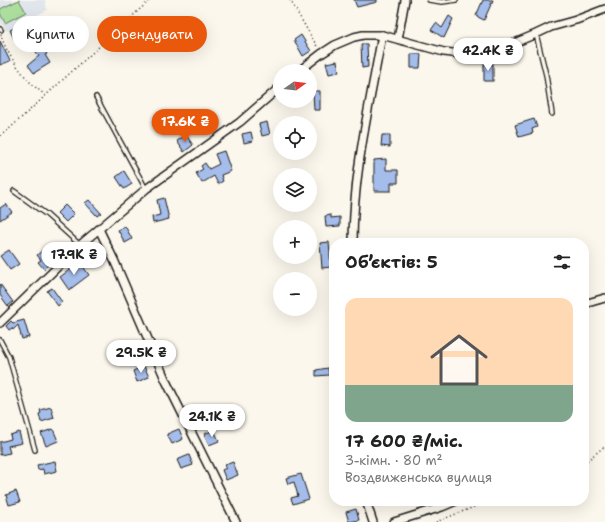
<!DOCTYPE html>
<html lang="uk">
<head>
<meta charset="utf-8">
<style>
  body { margin:0; font-family:"Shantell Sans",sans-serif; background:#f2f2f2; color:#222; height:100vh; display:flex; flex-direction:column; font-size:15px; white-space:nowrap }
  * { box-sizing:border-box; margin:0 }
  p { font-size:13px; color:#767676 }
  .icon { flex:none; width:22px; height:22px; fill:none; stroke:currentColor; stroke-width:2; stroke-linecap:round; stroke-linejoin:round }
  .map { position:relative; flex:1; overflow:hidden }
  .details { position:absolute; left:329px; top:238px; width:260px; height:268px; display:flex; flex-direction:column; background:#fff; border-radius:16px; box-shadow:0 4px 16px #0002 }
  .details>* { flex:none }
  .top-card { position:absolute; left:12px; top:16px; width:257px; height:36px; display:flex; gap:8px }
  .needle { width:26px; rotate:76deg }
  .buttons { position:absolute; left:273px; top:64px; display:grid; gap:8px }
  .buttons a { display:grid; place-items:center; width:44px; height:44px; border-radius:50%; background:#fff; box-shadow:0 4px 16px #0002; font-size:20px }
  .price { position:absolute; translate:-50% -34px; padding:0 9px; border-radius:14px; background:#fff; color:#222; font-size:13px; line-height:26px; filter:drop-shadow(0 1px 2px #0008) }
  .price::after { content:''; position:absolute; left:50%; top:24px; width:12px; height:9px; margin-left:-6px; background:inherit; clip-path:polygon(0 0,100% 0,50% 100%) }
  .price.active { background:#ea580c; color:#fff }
  ul { padding:0; list-style:none }
  li { display:grid; align-content:center; gap:8px; height:212px; padding:0 16px }
  li span { display:grid; place-items:center; height:124px; border-radius:12px; color:#555 }
  li>.icon { margin-inline-start:auto }
  span .icon { width:72px; height:72px; fill:#fffc; stroke-width:1 }
  li b { font-size:17px }
  h2 { display:flex; justify-content:space-between; align-items:center; height:48px; padding:0 16px; font-size:17px }
  .pill { padding:0 14px; border-radius:18px; background:#fff; box-shadow:0 4px 16px #0002; font-size:14px; line-height:36px }
  .pill.active { background:#ea580c; color:#fff }
  .map>svg:first-child { display:block }
</style>
</head>
<body>
<div class="map">
<svg width="605" height="522" viewBox="0 0 605 522">
  <rect width="100%" height="100%" fill="#fbf7ec"/>
  <filter id="ink" filterUnits="userSpaceOnUse"><feTurbulence type="fractalNoise" baseFrequency=".025" numOctaves="2"/><feDisplacementMap in="SourceGraphic" scale="8" xChannelSelector="R" yChannelSelector="G"/><feConvolveMatrix kernelMatrix="1 2 1 2 8 2 1 2 1" color-interpolation-filters="sRGB"/></filter>
  <g filter="url(#ink)">
    <polygon fill="#e1e6ec" points="0,0 45,0 47,10 6,31 0,22"/>
    <polygon fill="#acde9e" stroke="#647d5d" points="19,0 26,12 5,23 0,13 0,9"/>
    <g fill="#a5bdeb" stroke="#1c1c1c">
      <polygon points="354,0 377,0 377,2 357,7"/>
      <polygon points="483,0 493,0 484,20 476,16"/>
      <polygon points="449,16 453,19 444,38 431,30 436,23 442,28"/>
      <polygon points="22,24 28,35 22,38 20,36 14,39 10,30"/>
      <polygon points="301,35 311,51 303,56 294,40"/>
      <polygon points="0,41 10,61 0,65"/>
      <polygon points="41,44 47,54 45,55 50,63 34,73 28,65 39,56 34,49"/>
      <polygon points="361,44 367,44 368,67 362,68"/>
      <polygon points="411,54 421,54 420,68 411,68"/>
      <polygon points="337,61 339,72 329,74 326,63"/>
      <rect x="484" y="64" width="9" height="17"/>
      <polygon points="313,91 320,91 320,110 314,110"/>
      <polygon points="534,119 537,127 532,129 533,133 519,137 515,125"/>
      <polygon points="267,122 270,134 262,136 259,124"/>
      <polygon points="251,132 253,141 244,143 242,134"/>
      <polygon points="186,135 193,145 184,152 177,141"/>
      <polygon points="382,135 390,135 390,147 381,146"/>
      <polygon points="224,151 231,171 221,175 223,181 218,184 214,176 202,183 196,173 203,169 201,166 205,163 209,169 219,164 215,154"/>
      <polygon points="386,159 386,170 398,170 398,183 391,183 391,191 374,191 374,160"/>
      <polygon points="124,171 132,184 124,189 116,177"/>
      <polygon points="164,198 169,219 153,223 152,217 160,215 157,200"/>
      <polygon points="89,200 101,213 97,216 85,203"/>
      <polygon points="6,204 12,212 0,220 0,208"/>
      <polygon points="65,205 74,214 66,222 57,213"/>
      <polygon points="331,215 331,218 340,217 340,226 326,227 325,216"/>
      <polygon points="125,226 132,239 125,243 118,230"/>
      <polygon points="329,242 331,267 322,268 320,243"/>
      <polygon points="96,246 107,260 102,264 92,249"/>
      <polygon points="9,250 19,264 10,270 0,256"/>
      <polygon points="42,251 51,262 44,269 38,262 41,260 37,255"/>
      <polygon points="80,262 89,275 69,290 60,277"/>
      <polygon points="0,284 13,302 8,306 0,295"/>
      <polygon points="52,288 62,302 58,306 47,291"/>
      <polygon points="24,320 29,337 22,339 18,325 13,330 12,328 9,330 6,326 11,321 13,323"/>
      <polygon points="144,366 149,377 137,382 133,371"/>
      <polygon points="328,368 329,375 316,376 316,370"/>
      <polygon points="51,407 54,418 41,422 39,414 41,413 40,410"/>
      <polygon points="53,429 58,441 46,446 41,433"/>
      <polygon points="179,429 183,439 172,444 167,434"/>
      <polygon points="214,430 219,441 209,445 204,434"/>
      <polygon points="19,432 22,443 8,446 10,453 0,455 0,442 11,439 10,435"/>
      <polygon points="189,455 193,465 181,469 177,460"/>
      <polygon points="55,461 57,471 44,474 43,469 38,470 37,465"/>
      <polygon points="233,462 238,475 226,480 222,470 226,468 225,465"/>
      <polygon points="301,474 309,499 293,504 291,498 298,496 294,482 288,484 286,478"/>
      <polygon points="16,491 20,502 9,505 6,495"/>
      <polygon points="356,509 359,520 349,522 346,512"/>
    </g>
    <g fill="none" stroke-linecap="round" stroke-linejoin="round">
      <g stroke="#1c1c1c" stroke-width="6">
        <g id="lane">
          <polyline points="429,0 442,2 456,0"/>
          <polyline points="0,29 1,30"/>
          <polyline points="536,34 546,75 552,114"/>
          <polyline points="96,97 146,189"/>
          <polyline points="14,191 47,215 80,245"/>
          <polyline points="0,340 9,357 35,450"/>
        </g>
      </g>
      <g stroke="#1c1c1c" stroke-width="10">
        <g id="street">
          <polyline points="398,39 405,0"/>
          <polyline points="299,71 321,54 335,45 354,37 363,35 382,35 444,52 461,54 472,53 512,44 536,34 551,27 576,20 605,9"/>
          <polyline points="99,229 114,260 166,381 236,522"/>
          <path d="M 353,243 C 353,173 370,103 382,35"/>
          <polyline points="584,304 605,298"/>
          <polyline points="0,323 80,245 99,229 146,189 240,122 280,87"/>
          <polyline points="366,501 373,522"/>
          <polyline points="394,522 442,507 456,501"/>
        </g>
      </g>
      <g stroke="#1c1c1c" stroke-width="1.5" stroke-dasharray="1 3" stroke-linecap="butt">
        <polyline points="290,0 318,48"/>
        <path d="M 1,34 C 3,48 22,75 33,85 C 37,89 42,92 46,96"/>
        <polyline points="0,136 8,130 150,0"/>
        <polyline points="584,463 605,446"/>
        <polyline points="436,522 489,501"/>
      </g>
      <use href="#lane" stroke="#fbf7ec" stroke-width="3.5"/>
      <use href="#street" stroke="#fbf7ec" stroke-width="7"/>
    </g>
  </g>
</svg>
<div class="buttons">
<a><svg class="needle" viewBox="-14 -14 28 28"><path d="M0-13l5 13h-10z" fill="#e53935"/><path d="M0 13l5-13h-10z" fill="#767676"/></svg></a>
<a><svg class="icon" aria-label="locate" viewBox="0 0 24 24"><circle cx="12" cy="12" r="6"/><path d="M12 2v4M12 18v4M2 12h4M18 12h4"/></svg></a>
<a><svg class="icon" aria-label="layers" viewBox="0 0 24 24"><path d="M12 4l9 5-9 5-9-5zM3 14l9 5 9-5"/></svg></a>
<a>+</a>
<a>−</a>
</div>
<b class="price" style="left:488px;top:72px">42.4K ₴</b>
<b class="price active" style="left:185px;top:143px">17.6K ₴</b>
<b class="price" style="left:74px;top:276px">17.9K ₴</b>
<b class="price" style="left:141px;top:374px">29.5K ₴</b>
<b class="price" style="left:212px;top:438px">24.1K ₴</b>
<div class="top-card">
<a class="pill">Купити</a>
<a class="pill active">Орендувати</a>
</div>
<section class="details">
<h2>Об’єктів: 5<svg class="icon" aria-label="filters" viewBox="0 0 24 24"><path d="M4 7h16M4 17h16"/><circle cx="9" cy="7" r="2"/><circle cx="15" cy="17" r="2"/></svg></h2>
<ul>
<li><span style="background:linear-gradient(#ffd9b3 70%,#7fa58c 0)"><svg class="icon" aria-label="home" viewBox="0 0 24 24"><path d="M3 11l9-7 9 7M6 9v11h12V9"/></svg></span><div><b>17 600 ₴/міс.</b><p>3-кімн. · 80 m²</p><p>Воздвиженська вулиця</p></div></li>
</ul>
</section>
</div>
</body>
</html>
